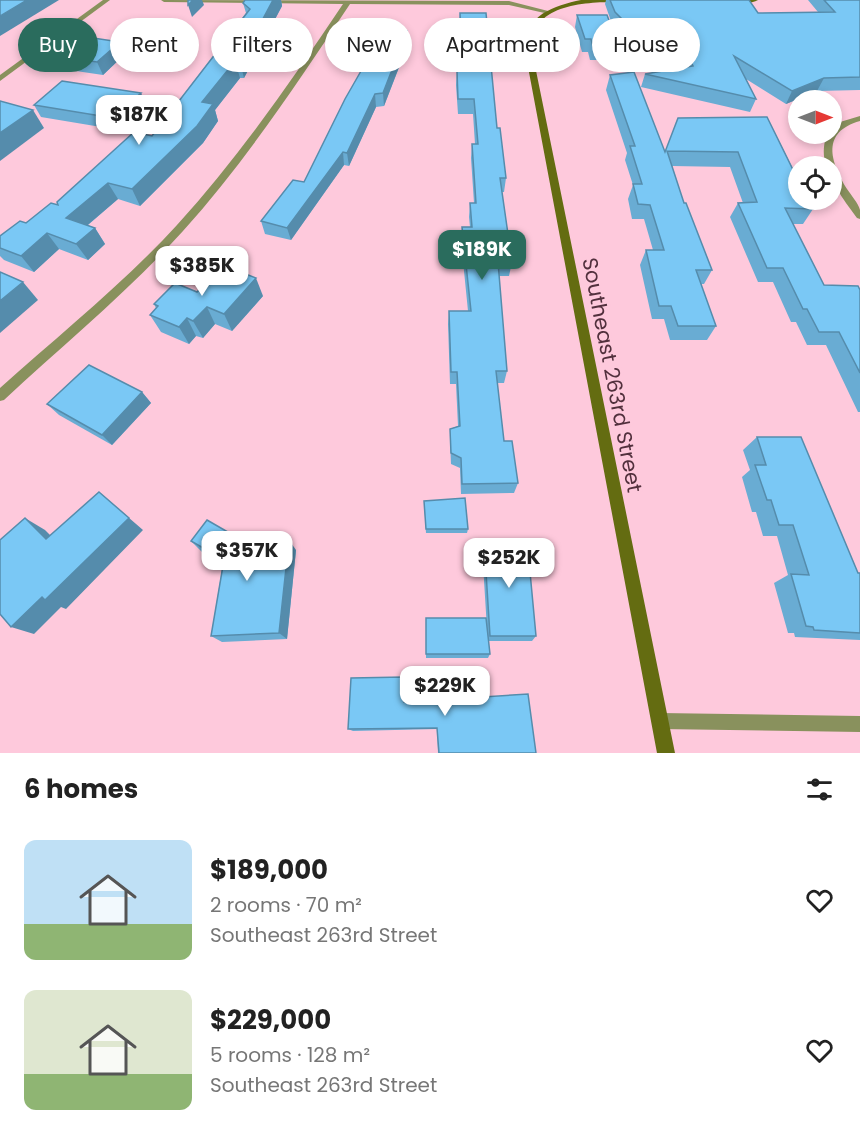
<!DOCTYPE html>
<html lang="en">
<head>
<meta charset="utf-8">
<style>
  body { margin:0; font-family:Poppins,sans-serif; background:#f2f2f2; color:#222; height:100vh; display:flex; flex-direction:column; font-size:22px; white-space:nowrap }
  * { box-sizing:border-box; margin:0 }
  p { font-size:20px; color:#767676 }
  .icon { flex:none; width:33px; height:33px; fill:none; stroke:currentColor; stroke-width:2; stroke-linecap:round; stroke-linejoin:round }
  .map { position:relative; height:753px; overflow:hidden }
  .details { display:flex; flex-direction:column; background:#fff; flex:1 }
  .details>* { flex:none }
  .hud { position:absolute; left:18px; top:18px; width:825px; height:54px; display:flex; gap:12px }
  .needle { width:39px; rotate:90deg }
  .tools { position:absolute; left:788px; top:90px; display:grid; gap:12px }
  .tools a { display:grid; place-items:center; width:54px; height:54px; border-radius:50%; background:#fff; box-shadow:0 3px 9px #0003; font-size:30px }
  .price { position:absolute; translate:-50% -51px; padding:0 14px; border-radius:12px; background:#fff; color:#222; font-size:20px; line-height:39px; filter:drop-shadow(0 2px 3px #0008) }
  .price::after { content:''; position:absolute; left:50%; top:36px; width:18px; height:14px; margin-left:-9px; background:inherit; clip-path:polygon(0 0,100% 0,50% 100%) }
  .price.current { background:#2a6c5d; color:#fff }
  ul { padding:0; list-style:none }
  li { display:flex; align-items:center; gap:18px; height:150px; padding:0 24px }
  li span { display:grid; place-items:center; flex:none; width:168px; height:120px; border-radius:12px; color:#555 }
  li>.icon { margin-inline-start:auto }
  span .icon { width:72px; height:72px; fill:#fffc; stroke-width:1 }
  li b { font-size:26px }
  h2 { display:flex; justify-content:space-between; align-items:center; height:72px; padding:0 24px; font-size:26px }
  .chip { padding:0 21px; border-radius:27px; background:#fff; box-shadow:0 3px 9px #0003; font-size:21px; line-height:54px }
  .chip.current { background:#2a6c5d; color:#fff }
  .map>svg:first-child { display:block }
</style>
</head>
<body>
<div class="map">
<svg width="860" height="753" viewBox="0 0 860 753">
  <rect width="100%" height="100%" fill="#fec9dc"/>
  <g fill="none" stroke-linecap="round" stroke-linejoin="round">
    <g fill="#89915d" fill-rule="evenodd">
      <polygon points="103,0 110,0 0,81 0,75"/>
      <path d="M 161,0 L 509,1 L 552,12 L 549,14 L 509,5 L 350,4 C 298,82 246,161 183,231 C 128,292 64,344 4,400 L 0,401 L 0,388 C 59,335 123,284 177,225 C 239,157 292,80 343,4 L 164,2 Z"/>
      <path d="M 860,116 L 860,121 C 821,132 830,161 847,189 C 851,195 858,203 860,210 C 860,213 860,216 860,219 L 857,218 C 846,202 831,186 831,166 L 826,166 C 823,156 823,147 826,137 L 831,134 L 831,130 L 840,122 Z"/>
      <polygon points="660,713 860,716 860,732 660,729 654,727 652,721 654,715"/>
    </g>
    <g fill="#646c11" fill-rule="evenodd">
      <path d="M 581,0 L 623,0 L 620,2 C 587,2 528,3 532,51 L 675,753 L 657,753 L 525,51 C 522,16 553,6 581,0 Z"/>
      <path d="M 731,0 L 758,0 C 752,4 737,4 731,0 Z"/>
    </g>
  </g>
  <g fill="#69acd3">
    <polygon points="245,0 281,0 282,6 244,78 240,78 215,110 218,121 203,143 140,206 118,199 88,225 95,228 105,244 88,260 59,249 34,272 4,260 0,256 0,236 58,205 152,136 246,13 243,3"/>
    <polygon points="606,0 749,0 758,13 818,12 808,0 860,0 860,90 817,91 786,104 746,79 756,99 750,112 641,87 645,74 683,67 670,39 627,39 612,24 605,4"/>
    <polygon points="460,13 497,128 506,178 504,192 502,192 512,262 509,276 499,276 507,371 504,383 497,383 504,441 518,483 514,493 461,494 460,468 451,464 450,440 450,429 458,426 456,384 450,384 448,324 449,311 468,311 461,241 462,227 470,227 469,217 470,203 474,203 471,158 472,144 475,144 473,114 458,114 456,85 457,71 461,71 459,26"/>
    <polygon points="577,15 619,47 616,60 590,60 588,52 582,52 575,27"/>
    <polygon points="407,31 408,44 384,106 376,107 349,166 344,165 291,240 265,234 261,221 304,182 366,62 363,62 362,49"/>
    <polygon points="125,54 103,75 76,71 69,58"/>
    <polygon points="610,75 665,152 767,117 813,209 803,224 793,224 824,285 860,290 860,412 858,412 826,345 807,345 796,322 791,322 773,282 758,282 730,217 738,203 743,203 730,167 672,166 684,203 712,270 704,284 701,284 716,326 707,340 670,340 664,319 652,319 640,265 646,250 653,250 644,219 632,219 628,199 633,185 625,160 627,153 606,90"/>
    <polygon points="34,105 147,105 119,130 41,117"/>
    <polygon points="197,292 263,296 232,331 215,324 203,338 196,336 189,344 161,332 150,315 156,308 154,304"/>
    <polygon points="142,392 151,403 112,445 59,415 47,404"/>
    <polygon points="757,437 858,573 860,573 860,640 795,637 794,633 788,633 774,583 788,575 777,536 763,536 756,512 752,512 742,477 750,470 743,450"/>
    <polygon points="424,501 468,529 467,533 426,533"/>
    <polygon points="484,540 536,636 532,641 488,641 490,654 488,658 426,658 426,618 487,629 482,548"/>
    <polygon points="191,541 245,542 296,550 287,639 222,642 211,636 223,563 202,552"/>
    <polygon points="405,681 405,702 536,753 438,753 437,729 353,731 348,729"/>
  </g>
  <g fill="#558cac">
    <polygon points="27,0 59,0 0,36 0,16"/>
    <polygon points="193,0 202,0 204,5 192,17 188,5"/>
    <polygon points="273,0 281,0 282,6 244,78 240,62"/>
    <polygon points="407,31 408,44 384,106 383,93"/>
    <polygon points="120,42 125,54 103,75 97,62"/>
    <polygon points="235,61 240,78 215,110 218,121 203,143 140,206 132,189"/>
    <polygon points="824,78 817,91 786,104 792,91"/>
    <polygon points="141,93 147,105 119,130 113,118"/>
    <polygon points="375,94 376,107 349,166 347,153"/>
    <polygon points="33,110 44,128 0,161 0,133"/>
    <polygon points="343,152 344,165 291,240 287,228"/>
    <polygon points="108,183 118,199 77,234 66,218"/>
    <polygon points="95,228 105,244 88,260 76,244"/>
    <polygon points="47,233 59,249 34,272 21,256"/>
    <polygon points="256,278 263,296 232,331 224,314"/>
    <polygon points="23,282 38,300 0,333 0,301"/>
    <polygon points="207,307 215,324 203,338 193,321"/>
    <polygon points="187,318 196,336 189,344 179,327"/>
    <polygon points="142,392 151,403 112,445 102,435"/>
    <polygon points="99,492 143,530 66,609 61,607 34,634 11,627"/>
    <polygon points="25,518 45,530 65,550 46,539"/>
    <polygon points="289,540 296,550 287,639 279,633"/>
    <polygon points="404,677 405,681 405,705 404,702"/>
  </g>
  <g fill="#7ac8f5" stroke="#558cac" stroke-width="1.5">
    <polygon points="0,0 27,0 0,16"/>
    <polygon points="188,0 193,0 188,5"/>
    <polygon points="245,0 273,0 240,62 235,61 202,102 213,104 197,126 132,189 108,183 66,218 95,228 76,244 47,233 21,256 0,248 0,236 20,221 26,223 51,203 58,205 57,202 134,132 152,136 250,9 243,3"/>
    <polygon points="610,0 749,0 758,13 835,12 824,0 860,0 860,77 824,78 792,91 734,56 756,99 645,74 693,66 674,27 630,27 615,12"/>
    <polygon points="460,13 486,13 497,128 500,128 506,178 500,178 512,262 498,262 507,371 496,371 504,441 512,441 518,483 462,484 461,458 451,453 450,429 460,426 457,372 451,372 449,311 471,311 462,227 472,227 470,203 476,203 472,144 478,144 474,99 458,99 457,71 462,71"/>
    <polygon points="577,15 607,15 619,47 593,47 591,39 585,39"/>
    <polygon points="371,28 407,31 383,93 375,94 347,153 343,152 287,228 261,221 293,180 304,182 345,99 373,50 362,49"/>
    <polygon points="93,38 120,42 97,62 69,58"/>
    <polygon points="634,72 665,152 678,118 767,117 798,180 798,200 808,200 813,209 785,208 824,285 858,286 860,290 860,373 839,332 819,332 807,309 803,309 783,268 767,268 738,203 757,202 738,152 667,151 684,203 686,203 712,270 696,270 716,326 678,326 671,306 659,306 646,250 664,250 650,205 638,204 633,184 642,184 630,146 635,146 610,75"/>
    <polygon points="62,81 141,93 113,118 34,105"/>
    <polygon points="0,101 33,110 0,133"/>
    <polygon points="223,265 256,278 224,314 207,307 193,321 187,318 179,327 150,315 158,306 154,304 175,283 197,292"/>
    <polygon points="0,272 23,282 0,301"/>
    <polygon points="89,365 142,392 102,435 47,404"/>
    <polygon points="757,437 801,437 858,573 860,573 860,633 814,630 813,627 806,626 791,574 809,575 793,525 779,525 771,500 767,500 755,465 766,465"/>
    <polygon points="99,492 129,518 45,600 42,597 11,627 0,614 0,540 25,518 46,539"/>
    <polygon points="465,498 468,529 426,529 424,501"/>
    <polygon points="207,520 245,542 289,540 279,633 211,636 224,560 191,541"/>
    <polygon points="484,540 527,540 536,636 490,636"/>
    <polygon points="426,618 486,618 490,654 426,654"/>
    <polygon points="404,677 404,702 528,694 536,753 439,753 437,728 348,729 351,678"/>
  </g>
  <g text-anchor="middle" stroke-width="6" stroke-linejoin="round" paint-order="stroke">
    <g font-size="21" fill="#52303d" stroke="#fec9dc">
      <text transform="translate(612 375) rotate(79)" y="7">Southeast 263rd Street</text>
    </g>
  </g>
</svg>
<div class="tools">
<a><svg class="needle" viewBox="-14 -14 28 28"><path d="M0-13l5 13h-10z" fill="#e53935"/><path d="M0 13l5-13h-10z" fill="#767676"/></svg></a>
<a><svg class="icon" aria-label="locate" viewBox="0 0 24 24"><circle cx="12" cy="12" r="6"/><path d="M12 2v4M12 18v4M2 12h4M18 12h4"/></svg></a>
</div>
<b class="price" style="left:139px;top:146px">$187K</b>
<b class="price current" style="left:482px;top:281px">$189K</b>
<b class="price" style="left:202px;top:297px">$385K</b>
<b class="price" style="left:247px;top:582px">$357K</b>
<b class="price" style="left:509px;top:589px">$252K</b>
<b class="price" style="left:445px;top:717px">$229K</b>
<div class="hud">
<a class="chip current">Buy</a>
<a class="chip">Rent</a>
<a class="chip">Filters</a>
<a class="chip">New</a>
<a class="chip">Apartment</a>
<a class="chip">House</a>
</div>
</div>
<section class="details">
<h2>6 homes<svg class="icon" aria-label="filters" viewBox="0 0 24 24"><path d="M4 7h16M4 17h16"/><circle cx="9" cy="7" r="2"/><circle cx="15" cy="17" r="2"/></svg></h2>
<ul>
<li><span style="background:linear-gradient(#bfe0f5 70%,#8fb573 0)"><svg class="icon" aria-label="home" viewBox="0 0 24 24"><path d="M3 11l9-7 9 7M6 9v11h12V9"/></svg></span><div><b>$189,000</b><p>2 rooms · 70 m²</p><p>Southeast 263rd Street</p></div><svg class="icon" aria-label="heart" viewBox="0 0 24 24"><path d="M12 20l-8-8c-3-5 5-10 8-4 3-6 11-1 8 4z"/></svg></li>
<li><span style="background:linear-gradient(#dfe7d0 70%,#8fb573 0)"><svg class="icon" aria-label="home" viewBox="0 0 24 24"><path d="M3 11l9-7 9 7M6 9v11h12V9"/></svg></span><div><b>$229,000</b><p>5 rooms · 128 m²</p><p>Southeast 263rd Street</p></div><svg class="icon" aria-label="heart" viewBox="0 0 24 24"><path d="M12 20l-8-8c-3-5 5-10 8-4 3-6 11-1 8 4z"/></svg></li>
</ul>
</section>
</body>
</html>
